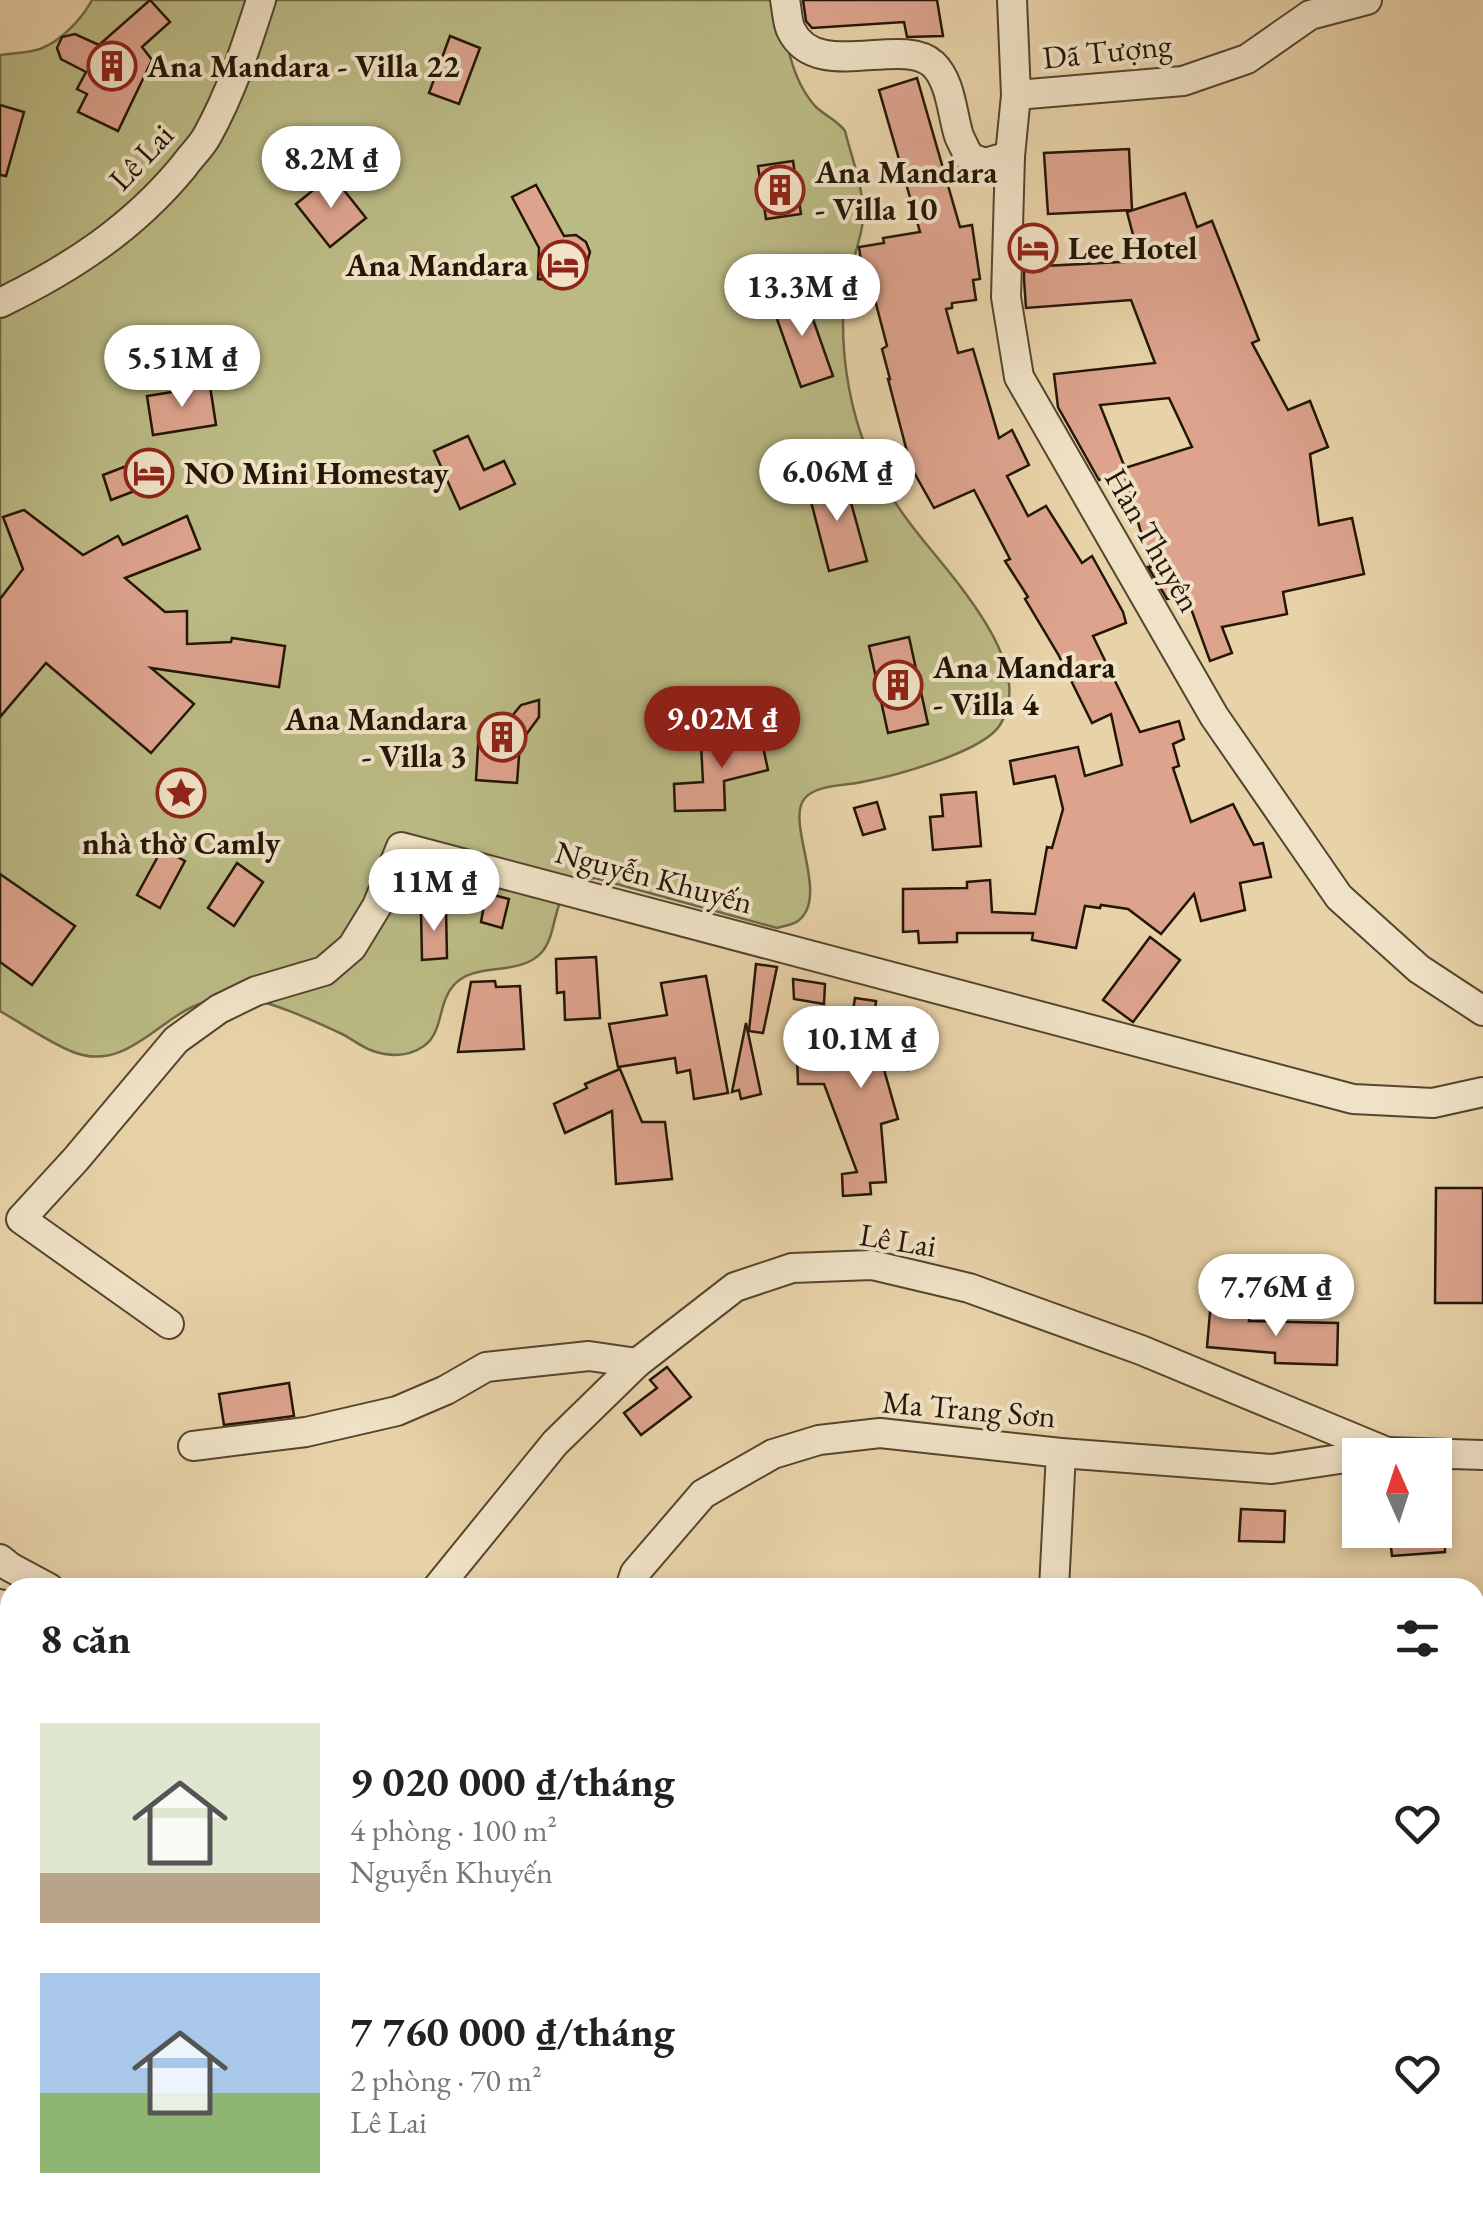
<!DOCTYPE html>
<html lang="vi">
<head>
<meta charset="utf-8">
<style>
  body { margin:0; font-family:"EB Garamond",serif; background:#f6f6f6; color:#222; height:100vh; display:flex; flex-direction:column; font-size:38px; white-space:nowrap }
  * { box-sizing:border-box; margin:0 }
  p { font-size:32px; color:#767676 }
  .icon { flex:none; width:55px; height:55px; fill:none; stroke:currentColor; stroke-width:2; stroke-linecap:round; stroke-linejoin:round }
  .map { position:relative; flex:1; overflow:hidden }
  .sheet { position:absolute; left:0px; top:1578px; width:1485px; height:642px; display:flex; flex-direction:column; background:#fff; border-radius:30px 30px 0 0; box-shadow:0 5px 15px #0003 }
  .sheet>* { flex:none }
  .needle { width:65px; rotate:357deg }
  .controls { position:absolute; left:1342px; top:1438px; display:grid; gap:20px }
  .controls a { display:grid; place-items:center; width:110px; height:110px; border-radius:0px; background:#fff; box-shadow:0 5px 15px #0003; font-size:50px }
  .price { position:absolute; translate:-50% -85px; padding:0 22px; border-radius:35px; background:#fff; color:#222; font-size:32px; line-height:65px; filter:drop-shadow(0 2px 5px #0008) }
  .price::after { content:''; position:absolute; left:50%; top:60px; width:30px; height:22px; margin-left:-15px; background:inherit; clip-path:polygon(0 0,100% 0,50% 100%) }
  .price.active { background:#8f2418; color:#fff }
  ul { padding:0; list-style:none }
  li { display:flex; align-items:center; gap:30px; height:250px; padding:0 40px }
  li span { display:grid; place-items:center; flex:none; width:280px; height:200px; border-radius:0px; color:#555 }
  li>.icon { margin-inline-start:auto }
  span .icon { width:120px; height:120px; fill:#fffc; stroke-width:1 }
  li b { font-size:42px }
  h2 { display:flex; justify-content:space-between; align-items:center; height:120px; padding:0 40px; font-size:42px }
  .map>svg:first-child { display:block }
</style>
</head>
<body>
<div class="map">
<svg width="1483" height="2218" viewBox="0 0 1483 2218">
  <rect width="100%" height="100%" fill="#e8d2a8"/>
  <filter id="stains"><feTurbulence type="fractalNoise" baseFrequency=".002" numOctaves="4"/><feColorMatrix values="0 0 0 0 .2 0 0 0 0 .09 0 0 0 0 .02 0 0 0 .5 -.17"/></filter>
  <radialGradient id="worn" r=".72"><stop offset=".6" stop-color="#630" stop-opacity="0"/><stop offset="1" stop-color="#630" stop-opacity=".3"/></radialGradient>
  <g fill="#bbba84" stroke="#6f6845" stroke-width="2.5">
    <path d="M 92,0 L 783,0 C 783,35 791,79 815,106 C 825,116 837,120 845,131 C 852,159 865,192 863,220 C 861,240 852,260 849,279 C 847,294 843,310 843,324 C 843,365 851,412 867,450 C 878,475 893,501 909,522 C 943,569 1040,662 1000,725 C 983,752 895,776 862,782 C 845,786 818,784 805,798 C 784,821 831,896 798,921 C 793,925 783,926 777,928 L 595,878 C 589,879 579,880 574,883 C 552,898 558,933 542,952 C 519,978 475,960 453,986 C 438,1003 443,1033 424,1046 C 408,1057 391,1057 373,1051 C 361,1047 351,1038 340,1033 C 314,1021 267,999 240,998 C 229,998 212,1000 202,1003 C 159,1017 126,1073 73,1052 C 48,1042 23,1024 0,1011 L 0,55 C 13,53 28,53 40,49 C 61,41 82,19 92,0 Z"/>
    <polygon points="548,2210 770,2210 806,2218 547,2218"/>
  </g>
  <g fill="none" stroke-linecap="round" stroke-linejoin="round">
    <g stroke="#69776a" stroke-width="8">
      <polyline points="0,2087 10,2086"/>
      <polyline points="1475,2128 1483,2128"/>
      <polyline points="1378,2210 1381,2218"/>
    </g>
  </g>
  <g fill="#dda38d" stroke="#231606" stroke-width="2.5" fill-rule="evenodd">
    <polygon points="150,0 170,22 142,47 152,60 118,131 78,112 87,94 77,89 86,72 61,59 57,48 62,37 75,34 99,45"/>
    <polygon points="803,0 937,0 943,36 907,37 904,22 812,28 806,21"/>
    <polygon points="450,36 480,48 459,104 429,93"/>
    <polygon points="917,78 960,227 972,225 980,279 973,280 976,300 952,303 952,308 946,309 958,353 973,349 999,438 1012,430 1029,465 1007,476 1028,516 1046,506 1082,563 1092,556 1123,612 1126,623 1093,636 1140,732 1179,721 1184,739 1173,744 1179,766 1173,768 1191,822 1233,804 1254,845 1263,843 1271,877 1240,883 1245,910 1201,921 1194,894 1161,934 1128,909 1101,905 1100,908 1085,906 1076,948 1032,940 1033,933 957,933 957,942 919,943 918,931 903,932 903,889 967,888 967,882 990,880 992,912 1035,914 1047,847 1052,848 1063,809 1055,776 1014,784 1010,761 1078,747 1085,776 1122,765 1111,714 1092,723 1058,654 1025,599 1028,597 1005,561 1010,559 974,490 934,508 911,467 888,379 890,379 882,349 887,346 875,300 867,302 859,247 884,243 883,238 920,232 879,90"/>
    <polygon points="0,105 24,112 6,176 0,175"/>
    <polygon points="1129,149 1132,210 1048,214 1044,153"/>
    <polygon points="793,161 801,214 766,219 758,166"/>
    <polygon points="332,175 366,218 330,247 296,204"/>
    <polygon points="536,185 564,236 576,235 586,242 590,252 587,262 564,274 564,281 538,279 539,248 512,197"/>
    <path d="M 1185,193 L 1197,227 L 1212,221 L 1259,340 L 1252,343 L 1288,410 L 1310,401 L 1328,447 L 1310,454 L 1319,525 L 1352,518 L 1364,574 L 1283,592 L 1287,614 L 1222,627 L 1232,653 L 1210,661 L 1189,603 L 1175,604 L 1175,598 L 1167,599 L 1148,567 L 1151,567 L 1123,470 L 1099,480 L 1058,407 L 1054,374 L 1155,363 L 1131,300 L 1026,308 L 1024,279 L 1024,267 L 1140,261 L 1127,212 ZM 1169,398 L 1192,447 L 1125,468 L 1100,405 Z"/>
    <polygon points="803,291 833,376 801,387 771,302"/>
    <polygon points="210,386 216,425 153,435 147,396"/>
    <polygon points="468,436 484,470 504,461 515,484 460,509 434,451"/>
    <polygon points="137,462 145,487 111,500 103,475"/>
    <polygon points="844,477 867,561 829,571 807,486"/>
    <polygon points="24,510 83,555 118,536 123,545 187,516 200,549 125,578 165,612 187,611 187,644 231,642 232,638 285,646 279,687 151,668 194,704 151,753 46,663 0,717 0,599 23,569 3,517"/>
    <polygon points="909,637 928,724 888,733 869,646"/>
    <polygon points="539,700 539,717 520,743 517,783 476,780 479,730 500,731 521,705"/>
    <polygon points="759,728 768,770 724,781 725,810 675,811 674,784 703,782 701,744 725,743 723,736"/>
    <polygon points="976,792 981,846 933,850 930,817 943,816 941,795"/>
    <polygon points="877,802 885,829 863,835 854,808"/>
    <polygon points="162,849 185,861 160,908 137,895"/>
    <polygon points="237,863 263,882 234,926 208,908"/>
    <polygon points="0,874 75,926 32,985 0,962"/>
    <polygon points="486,893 509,899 502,928 481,922"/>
    <polygon points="446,909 447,958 422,960 421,910"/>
    <polygon points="1150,937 1180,960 1133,1022 1103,1000"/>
    <polygon points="596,957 600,1018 565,1020 564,992 557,993 556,959"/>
    <polygon points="756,964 777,967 763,1033 749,1031"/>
    <polygon points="706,976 728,1093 694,1099 690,1070 677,1073 675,1058 618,1067 609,1024 667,1015 661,983"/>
    <polygon points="793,979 825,984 824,1004 794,999"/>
    <polygon points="495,981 496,987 520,986 524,1049 458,1052 471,982"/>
    <polygon points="855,998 876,1001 873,1026 911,1031 907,1070 883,1066 898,1119 881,1124 886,1182 870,1183 871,1194 843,1196 842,1174 857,1172 824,1084 798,1084 797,1055 846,1054"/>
    <polygon points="746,1023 761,1094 741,1099 739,1090 732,1092"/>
    <polygon points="620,1069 642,1122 665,1122 672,1179 616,1184 612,1111 565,1133 554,1104 587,1088 585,1084"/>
    <polygon points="1436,1188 1483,1188 1483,1303 1435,1303"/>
    <polygon points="1210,1312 1250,1316 1249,1321 1338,1323 1337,1365 1275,1363 1275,1353 1207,1347"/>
    <polygon points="667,1367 691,1397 641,1435 624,1413 657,1388 650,1380"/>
    <polygon points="289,1383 294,1416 224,1425 219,1394"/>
    <polygon points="1241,1509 1285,1511 1284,1542 1239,1541"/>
    <polygon points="1389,1530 1444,1530 1445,1552 1392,1556"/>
  </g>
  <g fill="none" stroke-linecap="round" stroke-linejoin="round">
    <g stroke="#54452e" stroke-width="32">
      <g id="street">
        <path d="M 785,0 C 787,9 787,22 791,30 C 816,83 901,35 933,64 C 951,81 952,114 959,136 C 962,143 966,150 969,157 L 985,163 L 1010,156"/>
        <polyline points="1012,0 1016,95 1010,156 1006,297 1019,377 1214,716 1339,897 1419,969 1483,1011"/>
        <polyline points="1016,95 1183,81 1247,59 1310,15 1367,0"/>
        <path d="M 0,303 C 72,268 133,228 184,166 C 191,156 201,147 207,136 C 231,93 246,47 261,0"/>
        <polyline points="169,1324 21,1219 76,1159 176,1040 219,1009 256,991 324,971 352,947 377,906 401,847 1353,1099 1433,1103 1483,1092"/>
        <polyline points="193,1446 306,1432 397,1411 446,1390 486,1367 589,1356 637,1363"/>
        <polyline points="1370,1455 1387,1452 1483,1455"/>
        <polyline points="0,1559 10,1567 49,1588"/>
        <polyline points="437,1588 555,1443 637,1363 735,1287 792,1268 872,1265 969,1288 1141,1350 1387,1452"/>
        <polyline points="630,1588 635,1573 703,1494 773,1454 819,1440 880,1433 1061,1453 1272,1469 1360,1456"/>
        <polyline points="1054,1588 1061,1453"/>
        <polyline points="0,1604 10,1611"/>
        <polyline points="0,2028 10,2027"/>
        <polyline points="1475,2055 1483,2055"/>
        <polyline points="0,2136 10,2136"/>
        <polyline points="1475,2176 1483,2176"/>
        <polyline points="1398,2210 1400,2218"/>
      </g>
    </g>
    <g stroke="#231606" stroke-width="50">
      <g id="primary">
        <polyline points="879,2210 908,2218"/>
        <polyline points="175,2218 214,2210"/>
      </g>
    </g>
    <use href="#street" stroke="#f0e2c6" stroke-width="28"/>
    <use href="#primary" stroke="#e4b974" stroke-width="45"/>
  </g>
  <defs>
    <g id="building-ring" transform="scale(2.5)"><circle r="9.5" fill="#f0e2c6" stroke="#8f2418" stroke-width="1.5"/><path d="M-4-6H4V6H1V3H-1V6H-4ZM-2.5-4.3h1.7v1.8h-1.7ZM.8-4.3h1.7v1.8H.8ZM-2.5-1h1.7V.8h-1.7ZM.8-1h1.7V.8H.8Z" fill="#8f2418"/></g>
    <g id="hotel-ring" transform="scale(2.5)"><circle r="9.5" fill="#f0e2c6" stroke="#8f2418" stroke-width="1.5"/><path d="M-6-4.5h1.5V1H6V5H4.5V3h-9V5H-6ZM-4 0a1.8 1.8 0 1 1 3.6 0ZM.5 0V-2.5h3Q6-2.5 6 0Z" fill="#8f2418"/></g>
    <g id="sight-ring" transform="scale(2.5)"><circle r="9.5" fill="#f0e2c6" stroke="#8f2418" stroke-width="1.5"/><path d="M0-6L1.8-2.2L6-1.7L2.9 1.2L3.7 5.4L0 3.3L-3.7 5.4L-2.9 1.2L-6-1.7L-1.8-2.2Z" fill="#8f2418"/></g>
  </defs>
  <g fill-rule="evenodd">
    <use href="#building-ring" x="112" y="66"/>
    <use href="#building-ring" x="780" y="190"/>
    <use href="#hotel-ring" x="1033" y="248"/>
    <use href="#hotel-ring" x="563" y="265"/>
    <use href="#hotel-ring" x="149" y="473"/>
    <use href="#building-ring" x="898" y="685"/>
    <use href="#building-ring" x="502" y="737"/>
    <use href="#sight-ring" x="181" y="793"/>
  </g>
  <g text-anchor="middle" stroke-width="8" stroke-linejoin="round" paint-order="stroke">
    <g font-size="32" fill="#231606" stroke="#f0e2c6">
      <text transform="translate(1107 51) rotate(-6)" y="11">Dã Tượng</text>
      <text transform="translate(141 157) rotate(-47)" y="11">Lê Lai</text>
      <text transform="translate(1153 540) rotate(60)" y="11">Hàn Thuyên</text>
      <text transform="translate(654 877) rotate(15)" y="11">Nguyễn Khuyến</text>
      <text transform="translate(898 1240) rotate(9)" y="11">Lê Lai</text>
      <text transform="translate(969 1409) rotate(5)" y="11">Ma Trang Sơn</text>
    </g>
    <g font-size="32" font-weight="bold" fill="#231606" stroke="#f0e2c6" text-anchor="start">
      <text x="147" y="77">Ana Mandara - Villa 22</text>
      <text x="815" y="183">Ana Mandara<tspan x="815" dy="37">- Villa 10</tspan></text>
      <text x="1068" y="259">Lee Hotel</text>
      <text x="528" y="276" text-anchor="end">Ana Mandara</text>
      <text x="184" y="484">NO Mini Homestay</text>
      <text x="933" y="678">Ana Mandara<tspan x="933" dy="37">- Villa 4</tspan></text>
      <text x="467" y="730" text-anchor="end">Ana Mandara<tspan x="467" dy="37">- Villa 3</tspan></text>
      <text x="181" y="854" text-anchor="middle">nhà thờ Camly</text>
    </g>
  </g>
  <rect width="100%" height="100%" filter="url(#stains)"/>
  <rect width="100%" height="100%" fill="url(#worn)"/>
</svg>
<div class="controls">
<a><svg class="needle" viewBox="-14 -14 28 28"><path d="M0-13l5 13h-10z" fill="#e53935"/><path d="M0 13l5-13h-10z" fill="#767676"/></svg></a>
</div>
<b class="price" style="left:331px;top:211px">8.2M ₫</b>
<b class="price" style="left:802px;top:339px">13.3M ₫</b>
<b class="price" style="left:182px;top:410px">5.51M ₫</b>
<b class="price" style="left:837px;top:524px">6.06M ₫</b>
<b class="price active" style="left:722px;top:771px">9.02M ₫</b>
<b class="price" style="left:434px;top:934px">11M ₫</b>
<b class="price" style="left:861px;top:1091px">10.1M ₫</b>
<b class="price" style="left:1276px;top:1339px">7.76M ₫</b>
<section class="sheet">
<h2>8 căn<svg class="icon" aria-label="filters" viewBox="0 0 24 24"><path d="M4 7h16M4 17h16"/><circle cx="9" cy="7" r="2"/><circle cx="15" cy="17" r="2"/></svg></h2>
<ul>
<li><span style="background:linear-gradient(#dfe7d0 75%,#b9a48a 0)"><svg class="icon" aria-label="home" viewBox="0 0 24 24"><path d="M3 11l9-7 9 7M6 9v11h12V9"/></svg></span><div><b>9 020 000 ₫/tháng</b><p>4 phòng · 100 m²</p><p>Nguyễn Khuyến</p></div><svg class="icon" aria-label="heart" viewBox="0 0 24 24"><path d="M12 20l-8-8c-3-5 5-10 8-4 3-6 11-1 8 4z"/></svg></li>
<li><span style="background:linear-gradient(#a9c7e8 60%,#8fb573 0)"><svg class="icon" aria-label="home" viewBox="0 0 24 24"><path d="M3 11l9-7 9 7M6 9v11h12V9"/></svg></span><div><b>7 760 000 ₫/tháng</b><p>2 phòng · 70 m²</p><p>Lê Lai</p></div><svg class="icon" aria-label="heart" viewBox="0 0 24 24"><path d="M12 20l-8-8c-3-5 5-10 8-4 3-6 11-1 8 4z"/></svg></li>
</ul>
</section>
</div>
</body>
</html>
